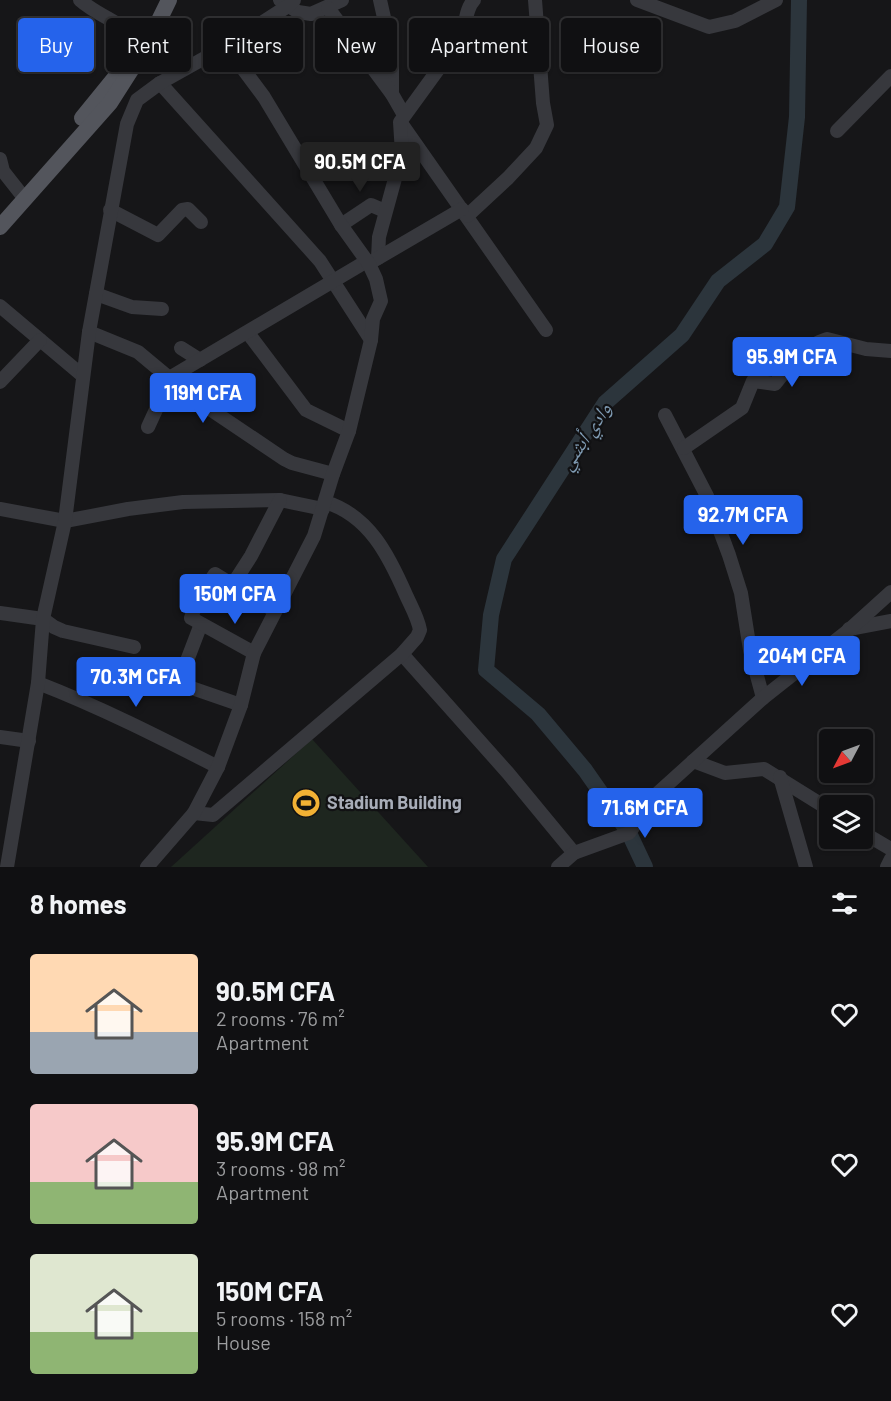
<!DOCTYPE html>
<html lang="en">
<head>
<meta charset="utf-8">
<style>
  body { margin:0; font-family:Barlow,"Noto Naskh Arabic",sans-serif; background:#1e1e20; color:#f1f3f6; height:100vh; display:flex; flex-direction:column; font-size:22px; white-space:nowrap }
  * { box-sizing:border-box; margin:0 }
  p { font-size:20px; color:#9c9d9f }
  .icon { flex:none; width:33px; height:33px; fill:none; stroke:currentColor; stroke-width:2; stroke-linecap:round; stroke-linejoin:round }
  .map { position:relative; height:867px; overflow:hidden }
  .panel { display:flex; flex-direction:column; background:#101012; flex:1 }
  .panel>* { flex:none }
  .hud { position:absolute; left:18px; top:18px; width:855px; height:54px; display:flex; gap:12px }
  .needle { width:39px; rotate:229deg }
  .controls { position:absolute; left:819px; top:729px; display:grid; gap:12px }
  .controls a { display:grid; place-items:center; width:54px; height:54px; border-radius:6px; background:#101012; box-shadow:0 2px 4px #0004,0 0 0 2px #303032; font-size:30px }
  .price { position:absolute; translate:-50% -51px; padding:0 14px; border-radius:6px; background:#2563eb; color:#fff; font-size:20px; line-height:39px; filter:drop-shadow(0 2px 3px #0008) }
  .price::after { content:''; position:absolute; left:50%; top:36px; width:18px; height:14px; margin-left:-9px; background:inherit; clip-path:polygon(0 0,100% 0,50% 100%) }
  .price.on { background:#222; color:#fff }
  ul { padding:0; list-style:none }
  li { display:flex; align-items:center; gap:18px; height:150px; padding:0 30px }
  li span { display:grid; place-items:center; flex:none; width:168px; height:120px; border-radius:6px; color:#555 }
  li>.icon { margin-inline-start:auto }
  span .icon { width:72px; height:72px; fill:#fffc; stroke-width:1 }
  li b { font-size:26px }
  h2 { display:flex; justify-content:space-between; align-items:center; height:72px; padding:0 30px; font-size:26px }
  .chip { padding:0 21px; border-radius:6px; background:#101012; box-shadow:0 2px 4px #0004,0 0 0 2px #303032; font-size:21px; line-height:54px }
  .chip.on { background:#2563eb; color:#fff }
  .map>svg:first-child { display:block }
</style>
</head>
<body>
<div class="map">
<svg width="891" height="867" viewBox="0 0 891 867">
  <rect width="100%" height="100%" fill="#161618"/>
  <polygon fill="#1e261f" points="312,739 428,867 171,867"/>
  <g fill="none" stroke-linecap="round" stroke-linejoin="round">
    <polyline stroke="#2c353c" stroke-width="16" points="645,867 629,833 585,770 538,714 486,670 491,615 504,559 605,403 682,335 718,281 765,244 787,207 797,117 799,0"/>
    <g stroke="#37383d" stroke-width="14">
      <path d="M 80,0 C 98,16 121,22 138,39"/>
      <polyline points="280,0 298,12 311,14 342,0"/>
      <polyline points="380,0 392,53 392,94"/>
      <polyline points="637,0 709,27 735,21 776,0"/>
      <polyline points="328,8 392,94 404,115"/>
      <polyline points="160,83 320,261 371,340"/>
      <polyline points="401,123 546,330"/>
      <polyline points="837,131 891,76"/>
      <polyline points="0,159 3,171 25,199"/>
      <polyline points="110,210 158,235 182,210 188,209 201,222"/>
      <polyline points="467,216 508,178 536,148 547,125 543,103 535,0"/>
      <polyline points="341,225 371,205 385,211"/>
      <path d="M 378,258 L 379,237 L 402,153 L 400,122 L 461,38 C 466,26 465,9 474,0"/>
      <polyline points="373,261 462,209"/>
      <polyline points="96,294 132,307 162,309"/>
      <polyline points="0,306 83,376"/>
      <polyline points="89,332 138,352 192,397 284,459 292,463 333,474"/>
      <polyline points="248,333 306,410 349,431"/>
      <polyline points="181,348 200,360"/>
      <polyline points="0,382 40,340"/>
      <polyline points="665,415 707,496 729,555 741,593 750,650 763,698"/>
      <polyline points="148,427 171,377 367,261"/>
      <polyline points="684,448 742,408 753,381 775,384 794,360 819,342 827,339 866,349 891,351"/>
      <polyline points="0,509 65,521 128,509 183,502 280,500 323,509"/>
      <polyline points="233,584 251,556 280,500"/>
      <polyline points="0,613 43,619 54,627 63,631 134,647"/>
      <polyline points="201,624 180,679 183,684 186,686 241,705"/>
      <polyline points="849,629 891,621"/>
      <polyline points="254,653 191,618 198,599 215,574 275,611"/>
      <polyline points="402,654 508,773 574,853"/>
      <path d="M 38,683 C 100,707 159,737 218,767"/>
      <polyline points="0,737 29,741"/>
      <polyline points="693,761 725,773 764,769 830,810"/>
      <polyline points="780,777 806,867"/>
      <path d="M 194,813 L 213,815 L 402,654 L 417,637 L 420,630 C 418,618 411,606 406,595 C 389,556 369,515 325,502"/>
      <polyline points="862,832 891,849"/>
      <polyline points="7,867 38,683 43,619 65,521 89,332 127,124 137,100 160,83 226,46 288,6 294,0"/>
      <polyline points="147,867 194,813 218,767 241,705 254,653 314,536 333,474 349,431 371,340 373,319 381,301 376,279 369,264 341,225 264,97 226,46"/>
      <polyline points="558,867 574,853 629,833 658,793 763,698 849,630 891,592"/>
      <polyline points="887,867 891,859"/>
    </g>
    <g stroke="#53555c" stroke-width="16">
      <polyline points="82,118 117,75"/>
      <polyline points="0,227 110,103 147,45 169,0"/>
    </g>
  </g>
  <defs>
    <g id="stadium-disc" transform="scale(1.5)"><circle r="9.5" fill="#f2b134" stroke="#111113"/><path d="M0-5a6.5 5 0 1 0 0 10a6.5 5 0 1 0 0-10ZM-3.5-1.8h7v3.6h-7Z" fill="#111"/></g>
  </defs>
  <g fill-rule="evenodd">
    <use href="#stadium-disc" x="306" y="803"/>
  </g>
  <g text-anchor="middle" stroke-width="4.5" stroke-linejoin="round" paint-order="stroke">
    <g font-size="18" font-weight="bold" fill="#a8adb8" stroke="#111113" text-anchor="start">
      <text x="327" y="809">Stadium Building</text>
    </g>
    <g font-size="20" font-style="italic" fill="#7f9bb3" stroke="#111113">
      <text transform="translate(585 436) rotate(-56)" y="7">وادي أبشي</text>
    </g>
  </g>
</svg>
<div class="controls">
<a><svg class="needle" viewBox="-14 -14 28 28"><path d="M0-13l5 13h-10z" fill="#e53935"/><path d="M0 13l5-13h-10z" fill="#9c9d9f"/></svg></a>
<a><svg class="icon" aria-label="layers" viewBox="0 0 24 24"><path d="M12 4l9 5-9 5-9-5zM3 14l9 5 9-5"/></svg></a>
</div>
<b class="price on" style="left:360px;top:193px">90.5M CFA</b>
<b class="price" style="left:792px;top:388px">95.9M CFA</b>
<b class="price" style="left:203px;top:424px">119M CFA</b>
<b class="price" style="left:743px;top:546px">92.7M CFA</b>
<b class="price" style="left:235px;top:625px">150M CFA</b>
<b class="price" style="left:802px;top:687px">204M CFA</b>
<b class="price" style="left:136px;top:708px">70.3M CFA</b>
<b class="price" style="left:645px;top:839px">71.6M CFA</b>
<div class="hud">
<a class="chip on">Buy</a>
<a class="chip">Rent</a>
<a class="chip">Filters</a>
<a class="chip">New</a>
<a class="chip">Apartment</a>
<a class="chip">House</a>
</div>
</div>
<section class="panel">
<h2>8 homes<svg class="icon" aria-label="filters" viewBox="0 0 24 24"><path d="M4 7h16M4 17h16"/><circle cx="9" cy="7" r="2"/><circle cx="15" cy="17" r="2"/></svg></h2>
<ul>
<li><span style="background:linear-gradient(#ffd9b3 65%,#9aa5b1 0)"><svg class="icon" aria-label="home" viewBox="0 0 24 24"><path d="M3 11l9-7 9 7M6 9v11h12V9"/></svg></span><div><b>90.5M CFA</b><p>2 rooms · 76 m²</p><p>Apartment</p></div><svg class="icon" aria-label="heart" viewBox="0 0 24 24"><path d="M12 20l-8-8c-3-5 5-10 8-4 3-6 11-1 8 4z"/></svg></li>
<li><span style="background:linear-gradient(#f6c9c9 65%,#8fb573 0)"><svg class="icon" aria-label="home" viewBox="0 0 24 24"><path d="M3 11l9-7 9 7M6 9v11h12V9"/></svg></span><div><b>95.9M CFA</b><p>3 rooms · 98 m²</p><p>Apartment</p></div><svg class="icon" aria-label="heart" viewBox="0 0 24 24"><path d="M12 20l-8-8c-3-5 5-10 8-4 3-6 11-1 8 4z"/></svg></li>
<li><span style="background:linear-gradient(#dfe7d0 65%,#8fb573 0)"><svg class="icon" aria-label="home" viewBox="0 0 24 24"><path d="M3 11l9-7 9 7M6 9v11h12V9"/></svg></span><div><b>150M CFA</b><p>5 rooms · 158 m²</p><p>House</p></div><svg class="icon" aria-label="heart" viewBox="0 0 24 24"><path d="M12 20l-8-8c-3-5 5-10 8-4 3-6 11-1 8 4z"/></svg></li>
</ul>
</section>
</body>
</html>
